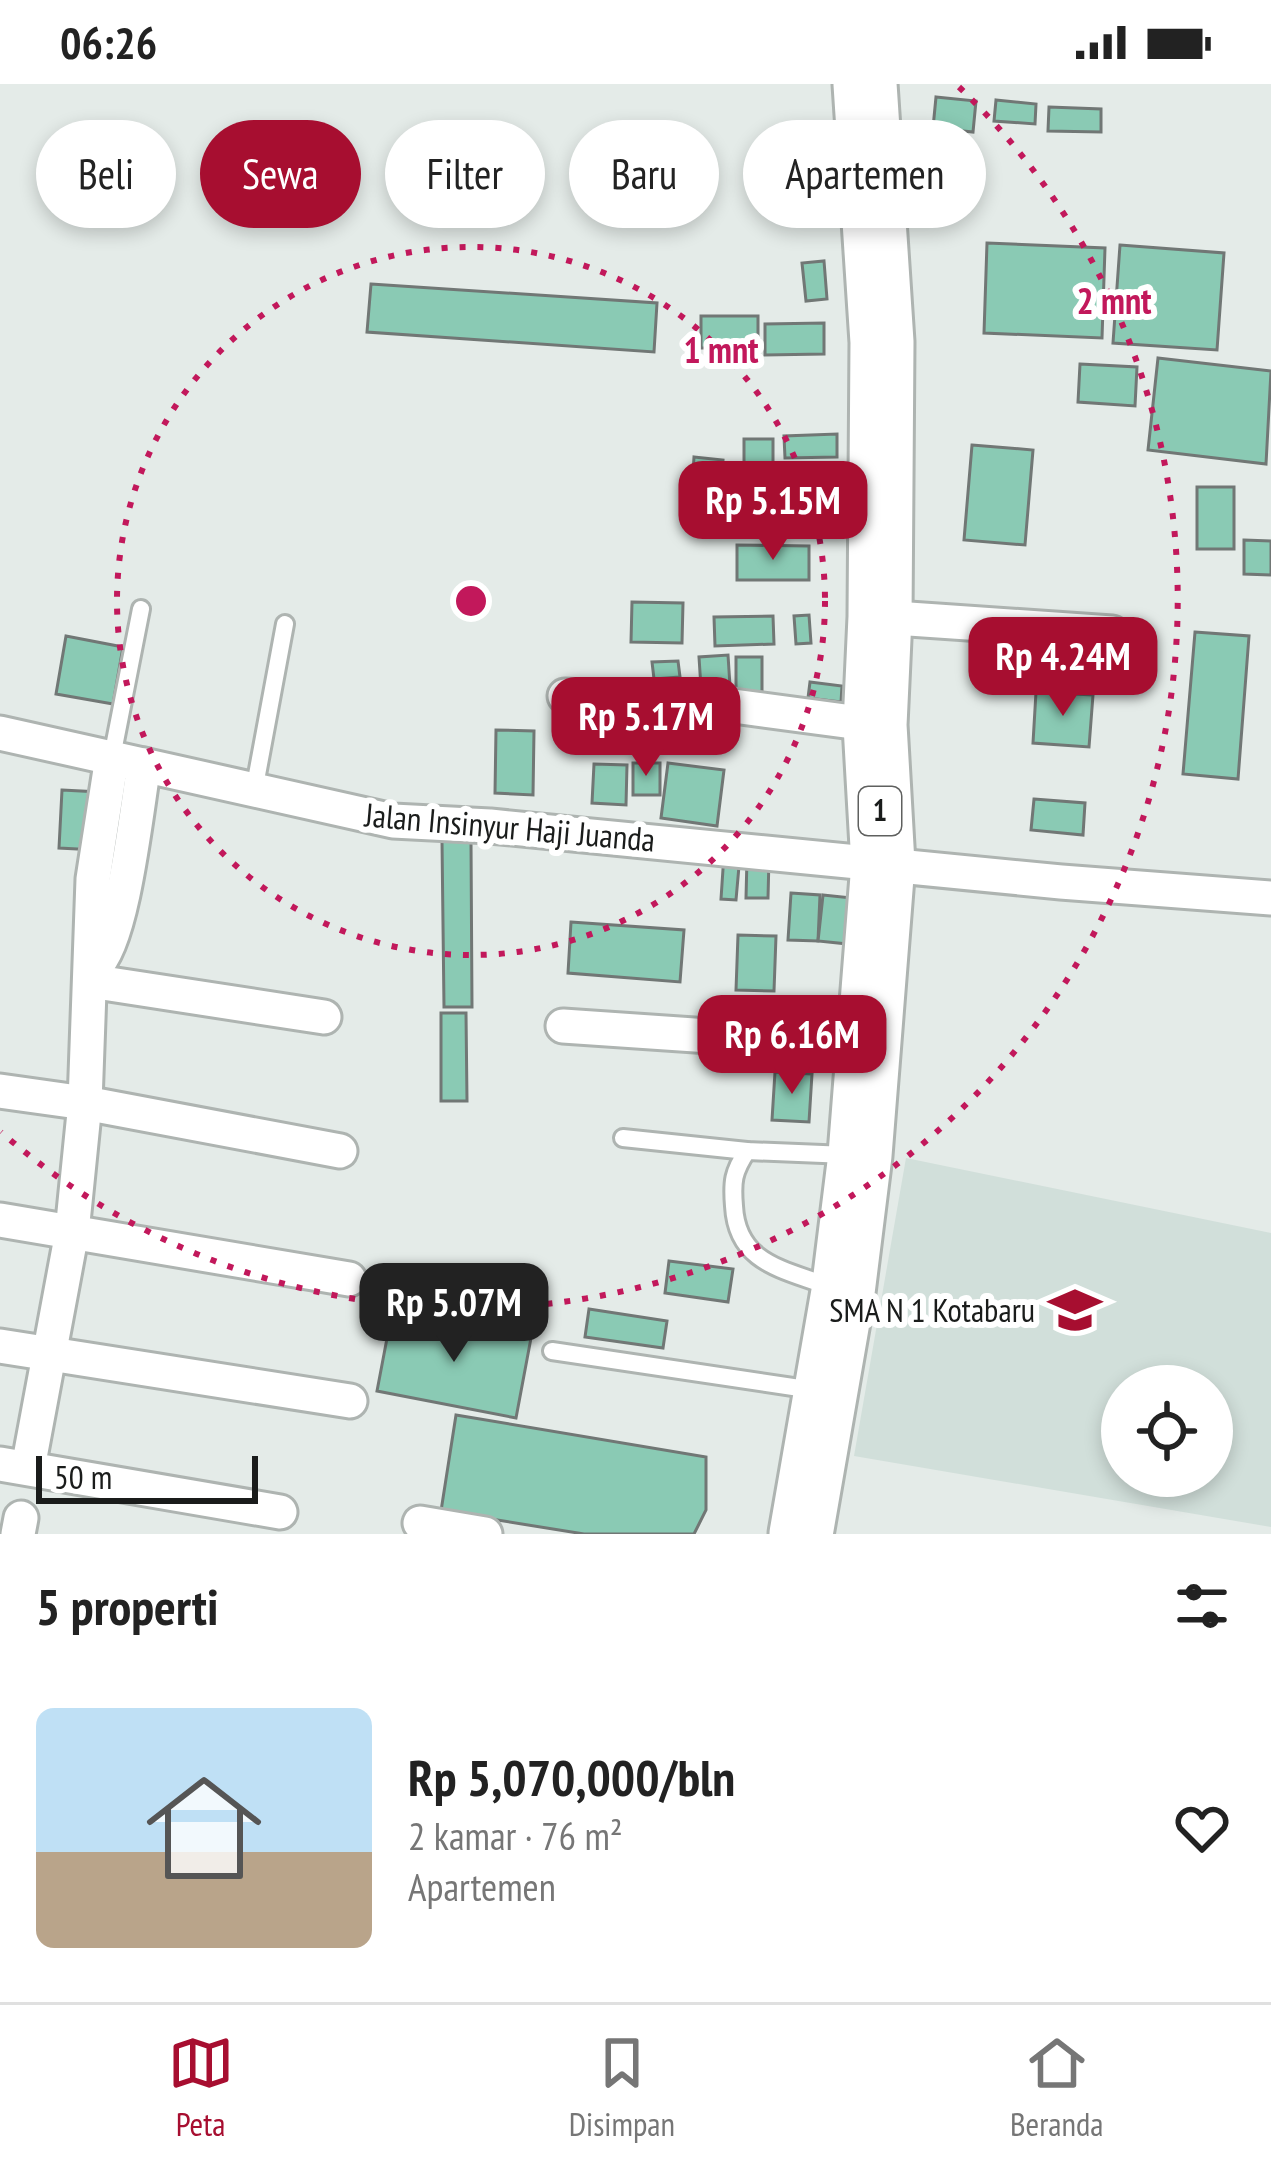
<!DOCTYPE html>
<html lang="id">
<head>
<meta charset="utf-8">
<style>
  body { margin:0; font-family:"PT Sans Narrow",sans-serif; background:#f2f2f2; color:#222; height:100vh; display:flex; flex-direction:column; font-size:45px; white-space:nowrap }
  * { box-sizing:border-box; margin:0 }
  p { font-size:39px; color:#767676 }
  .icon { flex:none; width:66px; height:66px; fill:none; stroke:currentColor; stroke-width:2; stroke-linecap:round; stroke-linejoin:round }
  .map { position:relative; height:1450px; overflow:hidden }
  .panel { display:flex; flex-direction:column; background:#fff; flex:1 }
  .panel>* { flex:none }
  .banner { position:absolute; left:36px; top:36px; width:1200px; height:108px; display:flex; gap:24px }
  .buttons { position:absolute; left:1101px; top:1281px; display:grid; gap:24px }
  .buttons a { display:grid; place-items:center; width:132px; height:132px; border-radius:50%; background:#fff; box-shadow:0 6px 18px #0003; font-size:60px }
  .scale { position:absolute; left:36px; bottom:30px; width:222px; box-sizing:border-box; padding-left:12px; border:6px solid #1a1c1b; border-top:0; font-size:33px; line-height:42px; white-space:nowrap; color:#1a1c1b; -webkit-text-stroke:9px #fff; paint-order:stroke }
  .price { position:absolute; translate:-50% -102px; padding:0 27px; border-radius:24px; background:#a70e30; color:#fff; font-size:39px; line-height:78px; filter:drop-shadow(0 3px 6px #0008) }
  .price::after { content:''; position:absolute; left:50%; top:72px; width:36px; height:27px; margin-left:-18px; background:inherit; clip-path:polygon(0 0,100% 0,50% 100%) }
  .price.selected { background:#222; color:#fff }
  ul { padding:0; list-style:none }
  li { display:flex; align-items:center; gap:36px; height:300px; padding:0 36px }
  li span { display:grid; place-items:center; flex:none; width:336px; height:240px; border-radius:18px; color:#555 }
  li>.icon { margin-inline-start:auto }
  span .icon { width:144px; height:144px; fill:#fffc; stroke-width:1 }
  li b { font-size:51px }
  h2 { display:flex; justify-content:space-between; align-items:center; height:144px; padding:0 36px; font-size:51px }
  .pill { padding:0 42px; border-radius:54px; background:#fff; box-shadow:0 6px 18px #0003; font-size:42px; line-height:108px }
  .pill.selected { background:#a70e30; color:#fff }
  .status { display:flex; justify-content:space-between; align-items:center; height:84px; padding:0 60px; background:#fff; direction:ltr }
  .status svg { height:33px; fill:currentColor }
  .tabs { display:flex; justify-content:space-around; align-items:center; height:168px; border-top:3px solid #e0e0e0; background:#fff; font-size:33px; color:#767676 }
  .tabs a { display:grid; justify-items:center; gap:6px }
  .tabs .selected { color:#a70e30 }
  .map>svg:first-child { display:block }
</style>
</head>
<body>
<div class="status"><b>06:26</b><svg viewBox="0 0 49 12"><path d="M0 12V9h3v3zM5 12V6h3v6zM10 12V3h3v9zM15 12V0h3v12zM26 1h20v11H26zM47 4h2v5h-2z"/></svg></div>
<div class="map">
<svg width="1271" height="1450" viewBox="0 0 1271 1450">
  <rect width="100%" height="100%" fill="#e4ebe8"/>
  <path fill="#d1dfda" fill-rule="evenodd" d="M 906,1074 L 1271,1149 L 1271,1443 L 854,1372 ZM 1122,1302 L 1212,1302 L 1212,1392 L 1122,1392 Z"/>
  <g fill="#8acab4" stroke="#717775" stroke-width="3">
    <polygon points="936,13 976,17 973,48 933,44"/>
    <polygon points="996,16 1036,20 1035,40 994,37"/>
    <polygon points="1049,23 1101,25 1101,48 1048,47"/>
    <polygon points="987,159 1105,164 1102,254 984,249"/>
    <polygon points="1120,161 1224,169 1217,266 1113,259"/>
    <polygon points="824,177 827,215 806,217 802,179"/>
    <polygon points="371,200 657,219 654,268 367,248"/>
    <rect x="701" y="232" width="57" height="32"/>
    <polygon points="824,239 824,270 765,271 765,240"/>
    <polygon points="1158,274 1271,287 1266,380 1148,366"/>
    <polygon points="1080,280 1137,283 1135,322 1078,318"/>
    <polygon points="837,350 837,373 785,374 784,352"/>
    <rect x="744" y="355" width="29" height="28"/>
    <polygon points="972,361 1033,366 1025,461 964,456"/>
    <polygon points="694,373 723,376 721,401 751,403 748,443 690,438"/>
    <rect x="1197" y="403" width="37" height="62"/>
    <polygon points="1244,456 1271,457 1271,491 1244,490"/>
    <polygon points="737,461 809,462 809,496 737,496"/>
    <polygon points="632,518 683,519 682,559 631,558"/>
    <polygon points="809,531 811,559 796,560 794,532"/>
    <polygon points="773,532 774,560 715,562 714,533"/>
    <polygon points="1195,548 1249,552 1238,695 1183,690"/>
    <polygon points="66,552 123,563 113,620 56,610"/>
    <polygon points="728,571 730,602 701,604 699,573"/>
    <rect x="736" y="573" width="26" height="35"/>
    <polygon points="678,577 680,593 654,595 652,578"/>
    <polygon points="810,598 842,602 841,618 808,614"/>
    <polygon points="1036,608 1093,611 1089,663 1033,659"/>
    <polygon points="496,646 534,647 533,711 495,709"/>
    <rect x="633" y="679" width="27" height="32"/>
    <polygon points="668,679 724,686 717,742 661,734"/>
    <polygon points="594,680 627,681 626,721 592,719"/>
    <polygon points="62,706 99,708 96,766 59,764"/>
    <polygon points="1034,715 1085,719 1083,751 1031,746"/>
    <polygon points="442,757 471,758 472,923 444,923"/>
    <polygon points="724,770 740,771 736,816 721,815"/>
    <polygon points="747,774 769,774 768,814 746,814"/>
    <polygon points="791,809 820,811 818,857 788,856"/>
    <polygon points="823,811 852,814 848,860 818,857"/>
    <polygon points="571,838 684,846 680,898 568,889"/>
    <polygon points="738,851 776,852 774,907 736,906"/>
    <polygon points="441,929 466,929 467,1017 441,1017"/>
    <polygon points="775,988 812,990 809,1038 772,1036"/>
    <polygon points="669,1177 733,1185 728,1218 665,1209"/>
    <polygon points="589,1225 667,1237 663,1264 585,1253"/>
    <polygon points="392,1228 531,1254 516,1334 377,1307"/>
    <polygon points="456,1331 706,1373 706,1426 694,1450 584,1450 441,1427"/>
  </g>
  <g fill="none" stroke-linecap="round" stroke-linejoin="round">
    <g stroke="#aeb4b1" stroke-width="22">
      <g id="lane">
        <polyline points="112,673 141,525"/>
        <polyline points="254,707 285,540"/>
        <polyline points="623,1054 747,1067 847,1071"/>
        <path d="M 747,1067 C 733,1088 732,1098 734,1122 C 737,1180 784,1185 830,1203"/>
        <polyline points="552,1267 813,1306"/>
      </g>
    </g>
    <g stroke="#aeb4b1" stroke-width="39">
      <g id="street">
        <polyline points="880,533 1112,549"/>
        <polyline points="565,612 726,621 875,641"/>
        <polyline points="0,649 393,737 490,742 1061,798 1271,814"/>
        <path d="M 96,881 C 123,858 137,721 144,681"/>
        <polyline points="90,897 324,933"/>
        <polyline points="563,942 870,963"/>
        <polyline points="0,1007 85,1019 340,1067"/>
        <polyline points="0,1136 349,1195"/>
        <polyline points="0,1262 350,1317"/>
        <polyline points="0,1380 280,1428"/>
        <polyline points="28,1384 72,1148 85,1019 93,795 112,673"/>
        <polyline points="420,1439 485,1450"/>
        <polyline points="18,1450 21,1434"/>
      </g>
    </g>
    <g stroke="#aeb4b1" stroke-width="69">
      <polyline id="highway" points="801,1450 843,1208 860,1071 883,780 875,641 880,533 882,258 865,0"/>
    </g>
    <use href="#lane" stroke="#fff" stroke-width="16"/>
    <use href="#street" stroke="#fff" stroke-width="33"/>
    <use href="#highway" stroke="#fff" stroke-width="63"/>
  </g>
  <g fill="none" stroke="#c2185b" stroke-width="6" stroke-dasharray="6 12">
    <circle cx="471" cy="517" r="354"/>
    <path d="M959 3A709 709 0 0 1 1 1048"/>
  </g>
  <defs>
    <g id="school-bare" transform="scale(4.14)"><path d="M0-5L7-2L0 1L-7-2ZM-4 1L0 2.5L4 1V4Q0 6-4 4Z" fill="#a70e30" stroke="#fff" stroke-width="2.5" paint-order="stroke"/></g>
  </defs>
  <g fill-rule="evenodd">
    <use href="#school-bare" x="1075" y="1226"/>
  </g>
  <g text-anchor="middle" stroke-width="12" stroke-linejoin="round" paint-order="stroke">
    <rect fill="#fff" stroke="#5f605f" stroke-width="3" x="859" y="703" width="42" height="48" rx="9"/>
    <g font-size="30" font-weight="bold" fill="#1a1c1b">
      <text x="880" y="737">1</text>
    </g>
    <g font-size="33" fill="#1a1c1b" stroke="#fff">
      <text transform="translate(510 743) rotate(5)" y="12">Jalan Insinyur Haji Juanda</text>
    </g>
    <g font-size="33" fill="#1a1c1b" stroke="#fff" text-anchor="end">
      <text x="1035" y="1238">SMA N 1 Kotabaru</text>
    </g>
  </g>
  <circle cx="471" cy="517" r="18" fill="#c2185b" stroke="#fff" stroke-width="6"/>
  <g font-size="36" text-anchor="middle" font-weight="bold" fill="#c2185b" stroke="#fff" stroke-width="12" stroke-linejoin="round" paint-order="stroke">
    <text x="1114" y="230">2 mnt</text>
    <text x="721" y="279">1 mnt</text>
  </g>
</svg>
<div class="buttons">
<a><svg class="icon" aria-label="locate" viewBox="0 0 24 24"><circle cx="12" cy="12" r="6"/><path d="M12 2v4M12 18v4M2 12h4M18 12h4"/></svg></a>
</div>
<div class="scale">50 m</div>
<b class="price" style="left:773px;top:479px">Rp 5.15M</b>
<b class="price" style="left:1063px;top:635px">Rp 4.24M</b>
<b class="price" style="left:646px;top:695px">Rp 5.17M</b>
<b class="price" style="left:792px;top:1013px">Rp 6.16M</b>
<b class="price selected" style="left:454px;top:1281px">Rp 5.07M</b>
<div class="banner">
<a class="pill">Beli</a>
<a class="pill selected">Sewa</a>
<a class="pill">Filter</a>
<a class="pill">Baru</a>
<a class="pill">Apartemen</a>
</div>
</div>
<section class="panel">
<h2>5 properti<svg class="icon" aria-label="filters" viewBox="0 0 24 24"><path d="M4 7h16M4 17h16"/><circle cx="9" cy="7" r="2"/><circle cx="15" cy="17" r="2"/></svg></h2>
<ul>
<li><span style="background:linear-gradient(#bfe0f5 60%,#b9a48a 0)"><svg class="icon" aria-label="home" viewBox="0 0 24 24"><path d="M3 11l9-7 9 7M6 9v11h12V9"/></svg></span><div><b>Rp 5,070,000/bln</b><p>2 kamar · 76 m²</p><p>Apartemen</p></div><svg class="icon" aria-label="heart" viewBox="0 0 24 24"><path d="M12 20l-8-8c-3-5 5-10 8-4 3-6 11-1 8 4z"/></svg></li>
</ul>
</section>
<nav class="tabs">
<a class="selected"><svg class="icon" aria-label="map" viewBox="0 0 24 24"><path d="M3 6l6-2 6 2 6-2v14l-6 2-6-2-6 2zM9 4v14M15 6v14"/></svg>Peta</a>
<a><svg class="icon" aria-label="saved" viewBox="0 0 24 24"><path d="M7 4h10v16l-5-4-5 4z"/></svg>Disimpan</a>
<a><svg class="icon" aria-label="home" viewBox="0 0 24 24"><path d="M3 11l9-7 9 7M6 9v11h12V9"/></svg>Beranda</a>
</nav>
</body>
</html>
